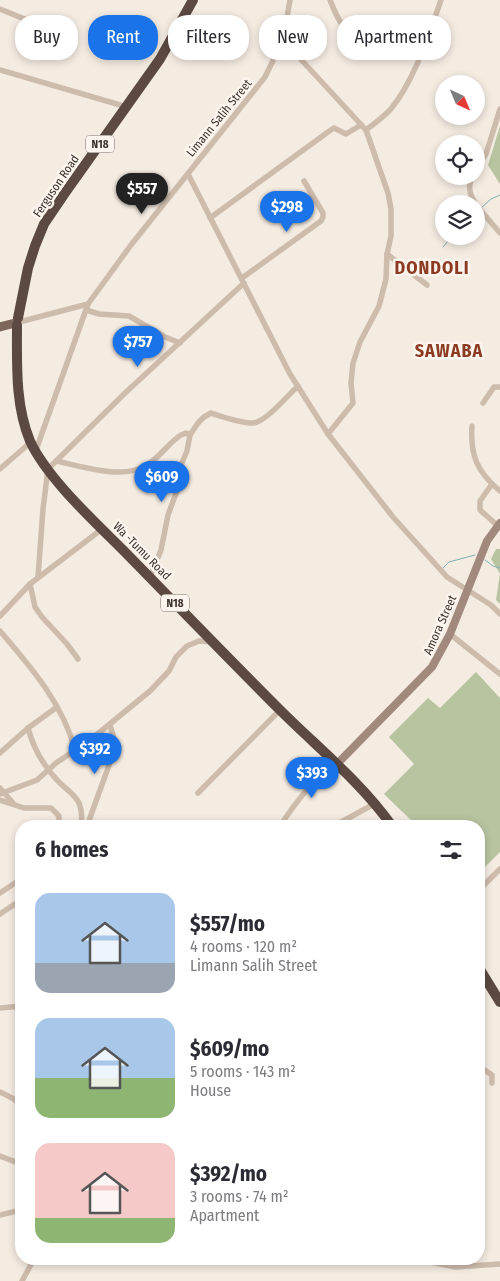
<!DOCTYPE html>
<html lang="en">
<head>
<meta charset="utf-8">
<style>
  body { margin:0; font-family:"Fira Sans Condensed",sans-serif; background:#f7f7f7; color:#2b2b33; height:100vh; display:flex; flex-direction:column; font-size:19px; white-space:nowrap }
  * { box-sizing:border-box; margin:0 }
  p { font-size:16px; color:#7c7c81 }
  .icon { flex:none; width:28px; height:28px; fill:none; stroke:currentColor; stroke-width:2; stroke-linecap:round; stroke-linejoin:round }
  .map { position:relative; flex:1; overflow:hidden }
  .details { position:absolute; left:15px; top:820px; width:470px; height:445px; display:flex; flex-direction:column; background:#fff; border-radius:20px; box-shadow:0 2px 8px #0003 }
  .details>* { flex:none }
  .top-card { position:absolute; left:15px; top:15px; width:470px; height:45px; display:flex; gap:10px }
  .needle { width:32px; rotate:136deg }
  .buttons { position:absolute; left:435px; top:75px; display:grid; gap:10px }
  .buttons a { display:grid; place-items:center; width:50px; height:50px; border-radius:50%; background:#fff; box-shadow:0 2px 8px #0003; font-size:25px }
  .price { position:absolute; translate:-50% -42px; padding:0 11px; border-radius:18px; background:#1a73e8; color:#fff; font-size:16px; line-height:32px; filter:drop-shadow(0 1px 2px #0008) }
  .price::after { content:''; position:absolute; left:50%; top:30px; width:15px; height:11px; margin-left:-8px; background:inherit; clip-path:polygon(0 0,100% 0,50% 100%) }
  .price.selected { background:#222; color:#fff }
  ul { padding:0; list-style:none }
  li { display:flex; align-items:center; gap:15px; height:125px; padding:0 20px }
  li span { display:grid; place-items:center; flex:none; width:140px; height:100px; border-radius:15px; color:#555 }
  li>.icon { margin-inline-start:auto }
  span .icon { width:60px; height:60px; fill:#fffc; stroke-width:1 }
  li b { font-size:21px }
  h2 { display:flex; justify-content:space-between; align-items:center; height:60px; padding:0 20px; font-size:21px }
  .pill { padding:0 18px; border-radius:20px; background:#fff; box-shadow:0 2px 8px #0003; font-size:18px; line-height:45px }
  .pill.selected { background:#1a73e8; color:#fff }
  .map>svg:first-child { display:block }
</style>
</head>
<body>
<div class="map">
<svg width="500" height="1281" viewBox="0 0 500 1281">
  <rect width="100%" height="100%" fill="#f4ebe1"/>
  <g fill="#b8c4a0">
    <polygon points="500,126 500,184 488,165"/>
    <polygon points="496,549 500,549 500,604 496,600 500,574 491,559"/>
    <polygon points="476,672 500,698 500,852 479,873 479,826 417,826 384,794 414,764 389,737 428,698 440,708"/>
  </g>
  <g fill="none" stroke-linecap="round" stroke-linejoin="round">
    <g stroke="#7fb0b2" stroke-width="1">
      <polyline points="481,208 491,199 500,195"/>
      <polyline points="443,247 452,236"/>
      <polyline points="485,560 493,566 500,568"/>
      <polyline points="443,568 449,562 475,555"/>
    </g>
    <g stroke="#cdbbac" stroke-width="5.5">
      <path d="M 330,0 C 342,29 340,27 370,33"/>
      <polyline points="0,9 61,34"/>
      <polyline points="283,40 366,130 388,193 391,209 391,236 387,254 386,279 379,306 360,342 353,363 351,383 353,403 328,434"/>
      <polyline points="0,70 127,107"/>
      <path d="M 366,130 C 374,124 383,117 390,110 C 414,82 429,34 441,0"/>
      <polyline points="476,170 486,154 500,109"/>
      <polyline points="188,174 290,374 328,434 393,517 447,577 491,605 500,614"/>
      <path d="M 472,176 C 468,187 469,194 476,204"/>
      <polyline points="476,205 500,233"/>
      <polyline points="210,218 328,132 334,128 346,134 361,125"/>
      <polyline points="387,254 427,285"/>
      <polyline points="242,278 321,221 323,217 323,213 304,181"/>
      <polyline points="86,310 99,314 129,316 165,337 180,343"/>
      <polyline points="23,321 88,304"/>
      <polyline points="483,403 494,387 500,387"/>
      <path d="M 472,426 C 470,455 477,472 500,491"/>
      <polyline points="36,450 88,304 131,245 265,77 283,40 290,0"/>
      <path d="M 56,461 C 81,466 122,480 145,466 C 159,459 168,443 181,435 L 186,433 L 190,435"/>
      <polyline points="0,469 31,442"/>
      <polyline points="492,484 480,501 480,510 498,526"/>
      <polyline points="38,577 43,509 48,469 124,394 244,283"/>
      <path d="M 150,577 L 161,550 L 168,515 L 178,488 L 178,472 L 187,451 L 190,435 L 198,423 L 204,417 L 211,413 C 223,417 240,423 253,423 C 266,422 288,395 298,386"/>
      <polyline points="30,584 35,607 42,617 67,644 78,659"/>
      <polyline points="0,616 30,584 102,529"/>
      <path d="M 0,631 C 31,667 63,704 75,750"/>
      <polyline points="450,634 500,674"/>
      <path d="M 28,728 C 33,747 43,765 57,780 C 63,787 75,794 79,803 C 82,810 82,819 81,826"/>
      <polyline points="0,753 28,728 57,707"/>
      <polyline points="0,788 13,803"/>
      <polyline points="198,793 280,710"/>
      <polyline points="0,794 37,780 56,763 89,741 150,691 169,671 176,657 187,646 199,641 212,642"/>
      <polyline points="0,800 24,808 51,808 59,816 59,826"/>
      <polyline points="87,826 112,757 115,742 110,725"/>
      <path d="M 280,826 C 296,802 312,780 337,764"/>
      <polyline points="334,826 374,804"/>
      <polyline points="479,890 500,869"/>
      <polyline points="0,893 21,879"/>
      <polyline points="0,914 21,900"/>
      <polyline points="0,1008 21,1006"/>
      <polyline points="479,1066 492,1075 492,1083"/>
      <polyline points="0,1092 14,1099 21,1106"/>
      <polyline points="479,1118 481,1118"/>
      <polyline points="0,1156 21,1164"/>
      <polyline points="0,1215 21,1210"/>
      <polyline points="416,1259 455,1267 500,1264"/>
      <polyline points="22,1281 34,1259"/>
    </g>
    <polyline stroke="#a18a7d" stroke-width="8" points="337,764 432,667 450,634 487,541 500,523"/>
    <polyline stroke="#7d675c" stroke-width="9" points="0,327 15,323"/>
    <g stroke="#5c4a42" stroke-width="10">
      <polyline points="18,318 28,268 35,246 44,224 65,193 160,59 193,0"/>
      <path d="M 17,325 C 17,364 15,405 30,441 C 47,478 94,521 123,550 C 175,603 227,657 279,709 C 317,747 361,782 392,826"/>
      <polyline points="479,968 500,1002"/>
    </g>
  </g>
  <g text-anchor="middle" stroke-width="5" stroke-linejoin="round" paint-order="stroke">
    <g fill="#fbf5ee" stroke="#756b66" stroke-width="1">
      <rect x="86" y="135.5" width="28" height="17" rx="4"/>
      <rect x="161" y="594.5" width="28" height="17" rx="4"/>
    </g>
    <g font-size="11" font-weight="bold" fill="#3b302b">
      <text x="100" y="148">N18</text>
      <text x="175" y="607">N18</text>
    </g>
    <g font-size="12" fill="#3b302b" stroke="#fbf5ee">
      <text transform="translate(219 118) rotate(-51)" y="4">Limann Salih Street</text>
      <text transform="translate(56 186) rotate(-56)" y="4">Ferguson Road</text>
      <text transform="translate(142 551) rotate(45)" y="4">Wa -Tumu Road</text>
      <text transform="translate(440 625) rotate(-66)" y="4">Amora Street</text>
    </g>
    <g font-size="18" font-weight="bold" letter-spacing="1" fill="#8c3b22" stroke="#fbf5ee">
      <text x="432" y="274">DONDOLI</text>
      <text x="449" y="357">SAWABA</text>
    </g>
  </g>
</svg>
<div class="buttons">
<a><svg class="needle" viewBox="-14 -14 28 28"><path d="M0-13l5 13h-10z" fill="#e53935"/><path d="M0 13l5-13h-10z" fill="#7c7c81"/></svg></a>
<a><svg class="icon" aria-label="locate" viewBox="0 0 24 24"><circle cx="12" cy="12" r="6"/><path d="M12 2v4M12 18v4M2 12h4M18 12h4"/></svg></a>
<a><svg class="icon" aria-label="layers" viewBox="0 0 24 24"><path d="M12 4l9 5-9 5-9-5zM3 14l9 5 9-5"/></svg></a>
</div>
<b class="price selected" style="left:142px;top:215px">$557</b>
<b class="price" style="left:287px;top:233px">$298</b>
<b class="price" style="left:138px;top:368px">$757</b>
<b class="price" style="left:162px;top:503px">$609</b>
<b class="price" style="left:95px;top:775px">$392</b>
<b class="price" style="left:312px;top:799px">$393</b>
<div class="top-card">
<a class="pill">Buy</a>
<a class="pill selected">Rent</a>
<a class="pill">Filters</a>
<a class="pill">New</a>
<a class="pill">Apartment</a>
</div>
<section class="details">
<h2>6 homes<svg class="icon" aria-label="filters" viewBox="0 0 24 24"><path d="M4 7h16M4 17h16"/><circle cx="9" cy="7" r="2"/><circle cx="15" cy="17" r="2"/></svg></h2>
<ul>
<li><span style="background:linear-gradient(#a9c7e8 70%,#9aa5b1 0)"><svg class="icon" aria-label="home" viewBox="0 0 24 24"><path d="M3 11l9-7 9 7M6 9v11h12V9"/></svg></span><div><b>$557/mo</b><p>4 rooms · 120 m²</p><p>Limann Salih Street</p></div></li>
<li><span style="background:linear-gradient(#a9c7e8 60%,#8fb573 0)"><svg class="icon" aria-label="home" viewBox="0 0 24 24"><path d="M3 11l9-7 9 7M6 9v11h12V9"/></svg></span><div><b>$609/mo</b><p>5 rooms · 143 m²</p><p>House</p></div></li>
<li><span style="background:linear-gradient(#f6c9c9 75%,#8fb573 0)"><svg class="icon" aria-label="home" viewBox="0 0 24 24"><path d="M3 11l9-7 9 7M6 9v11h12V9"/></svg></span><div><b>$392/mo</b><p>3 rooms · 74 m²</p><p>Apartment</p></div></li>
</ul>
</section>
</div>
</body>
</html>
